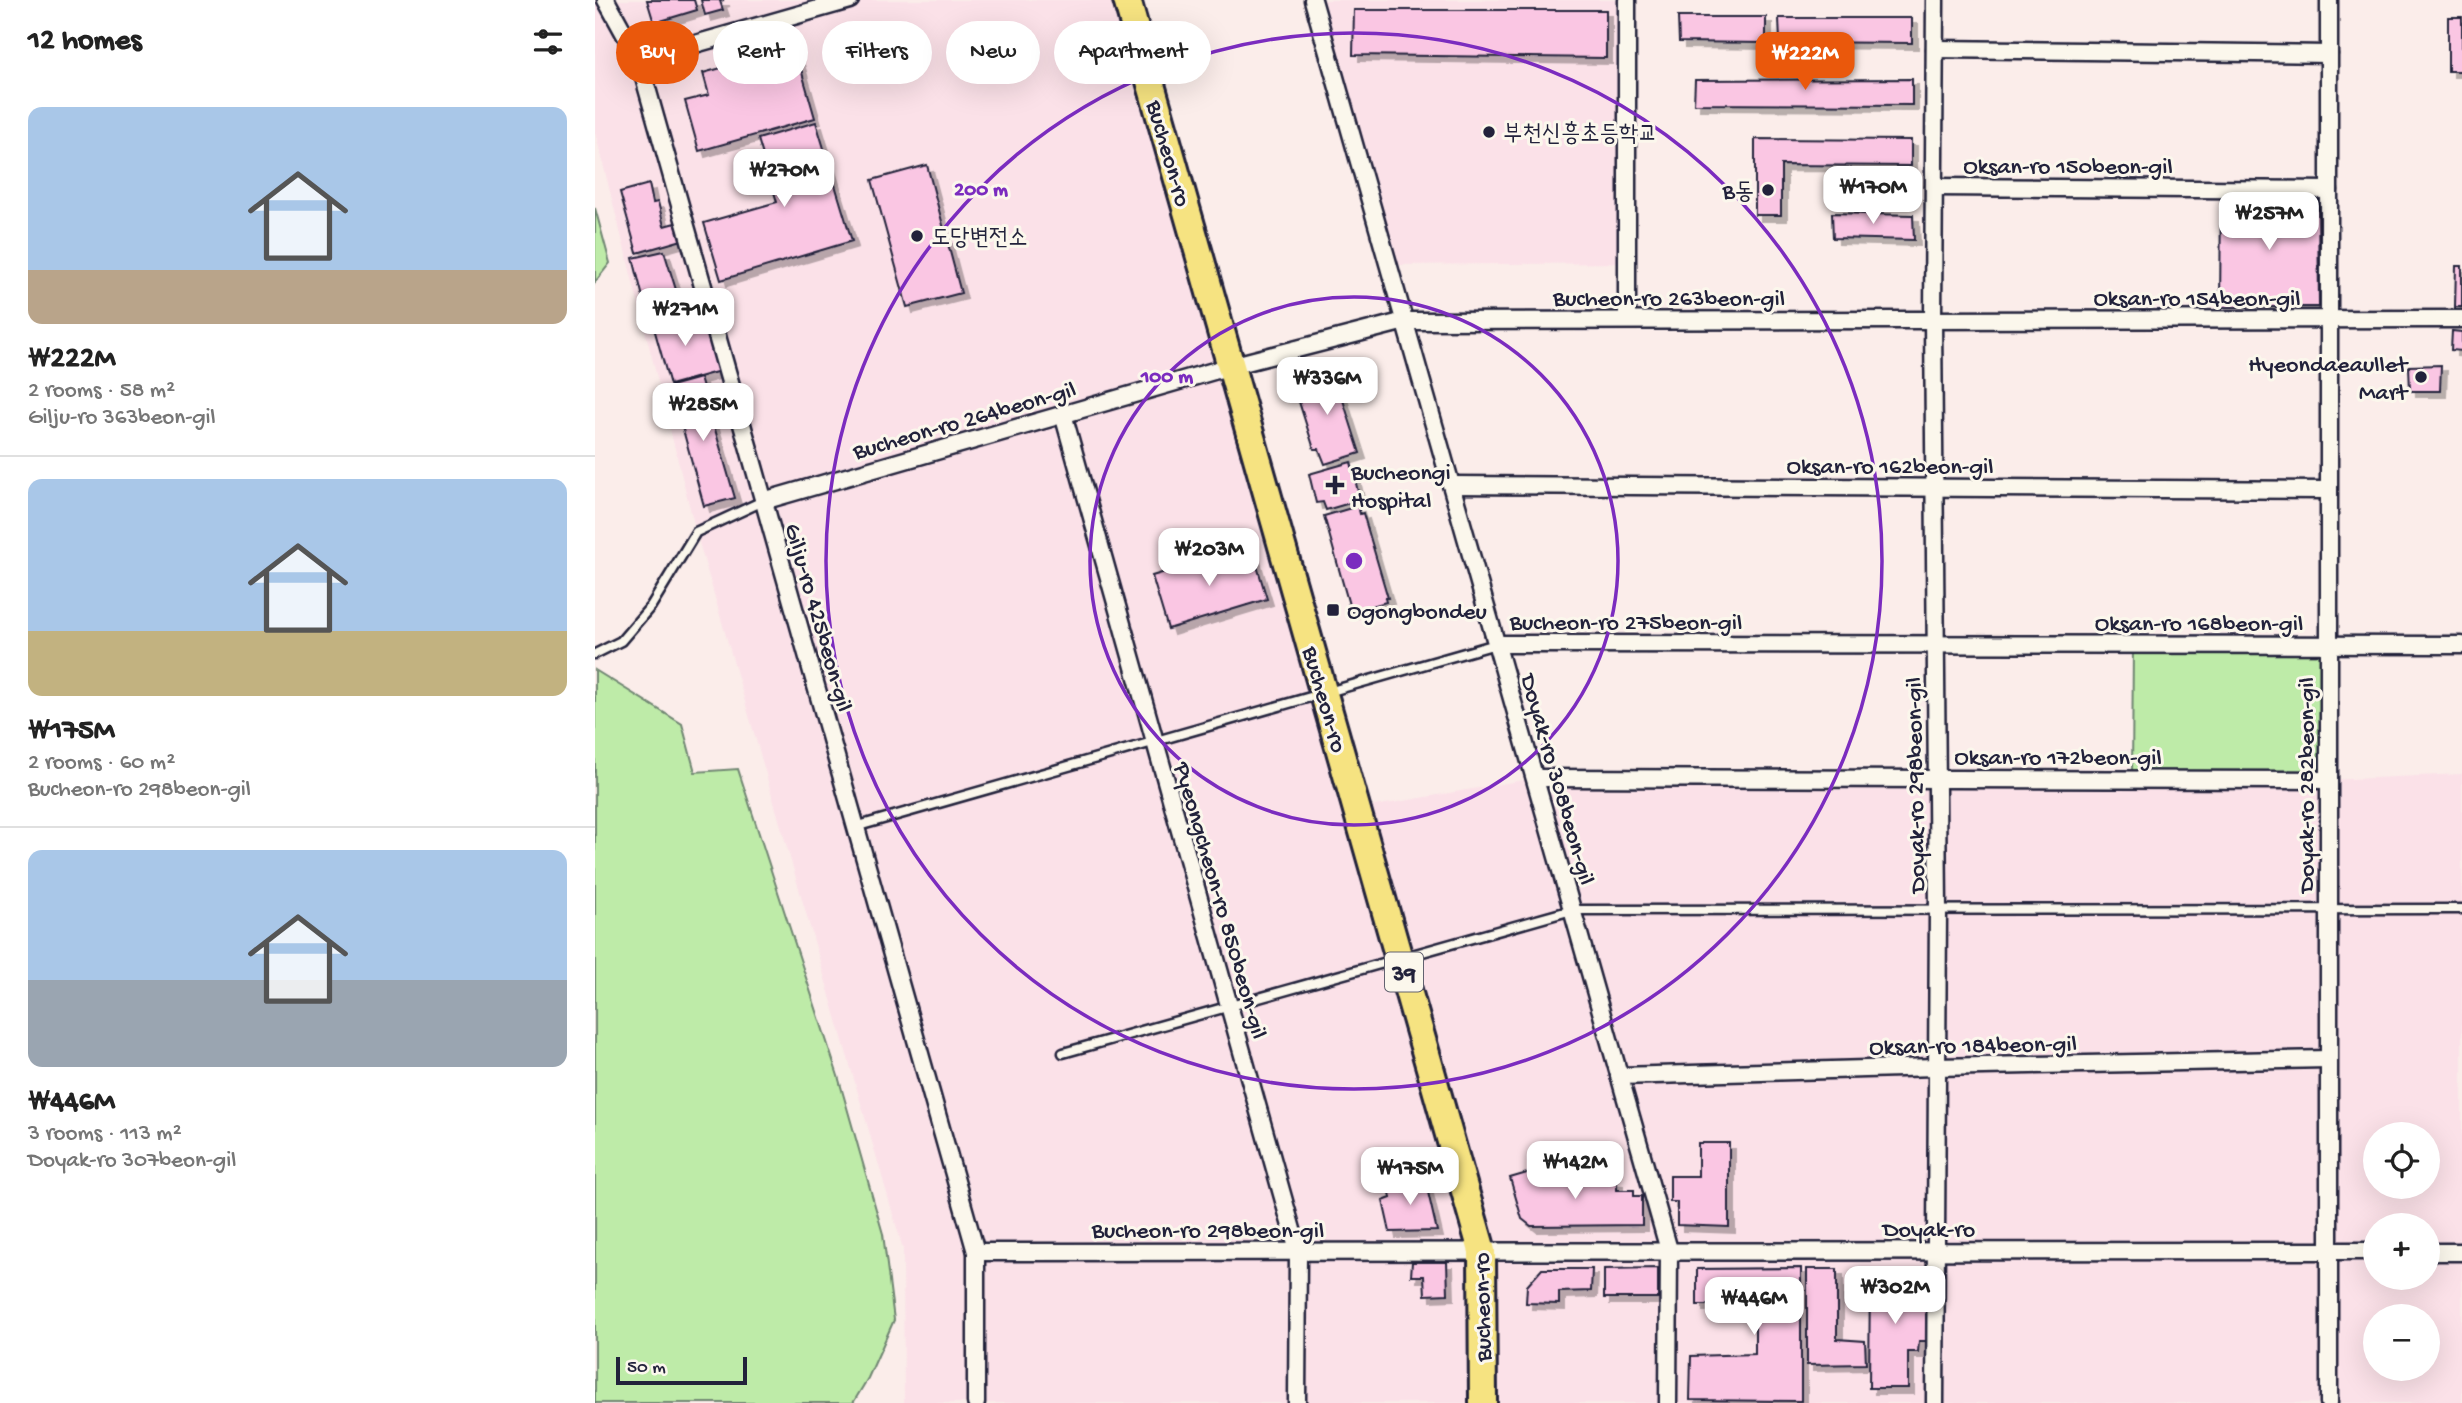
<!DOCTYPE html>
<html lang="en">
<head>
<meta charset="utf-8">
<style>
  body { margin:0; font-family:"Gochi Hand","Poor Story",sans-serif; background:#f6f6f6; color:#222; height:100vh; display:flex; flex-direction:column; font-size:26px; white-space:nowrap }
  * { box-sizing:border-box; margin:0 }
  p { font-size:23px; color:#767676 }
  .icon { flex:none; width:38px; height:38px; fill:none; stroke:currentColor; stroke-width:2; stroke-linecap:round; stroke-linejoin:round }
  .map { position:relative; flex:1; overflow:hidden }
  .drawer { display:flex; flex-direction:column; background:#fff; width:595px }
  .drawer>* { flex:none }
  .hud { position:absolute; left:21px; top:21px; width:665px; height:63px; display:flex; gap:14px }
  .buttons { position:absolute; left:1768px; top:1122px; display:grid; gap:14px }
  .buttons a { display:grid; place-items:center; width:77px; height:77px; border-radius:50%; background:#fff; box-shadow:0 7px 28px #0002; font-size:35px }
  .scale { position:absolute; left:21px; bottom:18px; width:131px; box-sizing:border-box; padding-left:7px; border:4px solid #22223b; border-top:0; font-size:19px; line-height:24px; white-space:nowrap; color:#22223b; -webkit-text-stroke:5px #fbf7ec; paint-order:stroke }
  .price { position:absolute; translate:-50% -60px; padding:0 16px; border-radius:14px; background:#fff; color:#222; font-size:23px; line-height:46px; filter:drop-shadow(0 2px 4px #0008) }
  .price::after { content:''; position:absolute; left:50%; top:42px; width:21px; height:16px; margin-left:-10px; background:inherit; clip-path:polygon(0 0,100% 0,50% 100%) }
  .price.active { background:#ea580c; color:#fff }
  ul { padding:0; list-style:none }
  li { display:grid; align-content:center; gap:14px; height:371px; padding:0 28px }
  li+li { border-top:2px solid #e0e0e0 }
  li span { display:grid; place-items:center; height:217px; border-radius:14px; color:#555 }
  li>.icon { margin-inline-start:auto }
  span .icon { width:126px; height:126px; fill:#fffc; stroke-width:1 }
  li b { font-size:30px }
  h2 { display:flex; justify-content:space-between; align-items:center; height:84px; padding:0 28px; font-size:30px }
  .chip { padding:0 24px; border-radius:32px; background:#fff; box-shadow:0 7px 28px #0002; font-size:24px; line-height:63px }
  .chip.active { background:#ea580c; color:#fff }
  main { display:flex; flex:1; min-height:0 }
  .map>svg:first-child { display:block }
</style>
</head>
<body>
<main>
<section class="drawer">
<h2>12 homes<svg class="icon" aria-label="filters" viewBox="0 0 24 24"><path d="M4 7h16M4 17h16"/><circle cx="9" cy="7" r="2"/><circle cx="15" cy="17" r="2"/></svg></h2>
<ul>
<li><span style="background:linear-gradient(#a9c7e8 75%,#b9a48a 0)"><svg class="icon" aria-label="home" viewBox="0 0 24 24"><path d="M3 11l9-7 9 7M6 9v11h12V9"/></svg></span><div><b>₩222M</b><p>2 rooms · 58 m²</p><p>Gilju-ro 363beon-gil</p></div></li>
<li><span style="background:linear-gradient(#a9c7e8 70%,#c2b280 0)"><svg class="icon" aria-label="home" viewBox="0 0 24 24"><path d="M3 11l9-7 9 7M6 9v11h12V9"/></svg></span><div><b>₩175M</b><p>2 rooms · 60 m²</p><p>Bucheon-ro 298beon-gil</p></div></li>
<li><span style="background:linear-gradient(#a9c7e8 60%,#9aa5b1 0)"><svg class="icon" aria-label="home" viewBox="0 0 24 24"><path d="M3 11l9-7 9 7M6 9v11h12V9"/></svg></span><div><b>₩446M</b><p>3 rooms · 113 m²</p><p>Doyak-ro 307beon-gil</p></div></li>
</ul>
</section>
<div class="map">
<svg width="1867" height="1403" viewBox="0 0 1867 1403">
  <defs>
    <filter id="shadow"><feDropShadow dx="6" dy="6" stdDeviation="0" flood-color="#0004"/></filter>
  </defs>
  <rect width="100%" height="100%" fill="#fbedea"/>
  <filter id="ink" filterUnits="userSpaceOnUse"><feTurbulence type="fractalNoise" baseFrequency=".0143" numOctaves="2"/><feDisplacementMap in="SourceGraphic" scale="14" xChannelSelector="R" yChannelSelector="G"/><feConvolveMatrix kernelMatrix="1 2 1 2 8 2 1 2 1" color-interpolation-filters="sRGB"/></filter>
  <g filter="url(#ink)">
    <g fill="#fbe1e8" fill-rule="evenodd">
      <path d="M 0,0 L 532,0 L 762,809 L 941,778 L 1733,780 L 1867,774 L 1867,1403 L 309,1403 L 308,1249 L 101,532 L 0,132 ZM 1780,1134 L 1832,1134 L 1832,1186 L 1780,1186 ZM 1780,1225 L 1832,1225 L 1832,1278 L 1780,1278 ZM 1780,1316 L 1832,1316 L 1832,1368 L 1780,1368 Z"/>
      <polygon points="718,0 1032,0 1032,263 794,265"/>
    </g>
    <g fill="#beeba8" stroke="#708672" stroke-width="2">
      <polygon points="0,208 15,263 0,282"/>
      <polygon points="1538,644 1733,645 1733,780 1537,779"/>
      <polygon points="0,670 87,724 100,772 143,769 243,1076 288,1234 299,1320 273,1378 258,1403 0,1403"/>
    </g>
    <g fill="#fac6e3" stroke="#22223b" stroke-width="2" filter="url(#shadow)">
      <polygon points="52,0 99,0 102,10 59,23"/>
      <polygon points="106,0 129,0 125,1 128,10 110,15"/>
      <polygon points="759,10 1011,10 1011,58 758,55"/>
      <polygon points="1083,17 1171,17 1171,43 1084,42"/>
      <rect x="1853" y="17" width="14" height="54"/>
      <polygon points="1184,18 1317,18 1317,43 1185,42"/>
      <polygon points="200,48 220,118 104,151 90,101 114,95 108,73"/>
      <polygon points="1317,79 1317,105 1099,104 1100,80"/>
      <polygon points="221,122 257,241 126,280 109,223 182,202 163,139"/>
      <polygon points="1160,139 1316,140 1316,166 1186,165 1186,215 1160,215"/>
      <polygon points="332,165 366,293 312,307 277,180"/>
      <polygon points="54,184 58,203 63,202 69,226 80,223 87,240 42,253 25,192"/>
      <polygon points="1626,196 1723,197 1724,307 1625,307"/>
      <polygon points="1237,213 1318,215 1319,240 1238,238"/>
      <polygon points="69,251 86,306 52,313 38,258"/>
      <polygon points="1861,266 1867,266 1867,307 1860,307"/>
      <polygon points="98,311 100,318 95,320 97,326 110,322 125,371 75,385 57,321"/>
      <polygon points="1857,331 1867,332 1867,351 1856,350"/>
      <polygon points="1846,365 1845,391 1815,391 1814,366"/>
      <polygon points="735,371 739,372 765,453 730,464 724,449 719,449 699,386 700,383"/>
      <polygon points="105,378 140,498 109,506 76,386"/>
      <polygon points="756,462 764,496 754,498 755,503 731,510 728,502 721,503 714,474"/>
      <polygon points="763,506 765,514 768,513 793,598 790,598 791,602 756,612 729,516"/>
      <polygon points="656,546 672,599 573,629 557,576"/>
      <polygon points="1103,1143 1134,1143 1134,1227 1082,1225 1082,1202 1075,1202 1075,1176 1103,1176"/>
      <polygon points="949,1168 953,1182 975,1182 974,1175 982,1175 983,1173 1004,1172 1004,1179 1022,1180 1022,1190 1039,1190 1039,1196 1047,1196 1047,1225 936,1226 927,1219 915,1178"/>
      <polygon points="829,1175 842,1231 795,1232 788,1201 796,1198 794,1186"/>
      <polygon points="817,1262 852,1262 853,1294 830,1295 829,1276 816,1276"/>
      <polygon points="1063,1268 1063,1298 1009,1298 1009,1269"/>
      <polygon points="1206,1268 1206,1401 1095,1400 1096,1356 1160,1354 1160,1305 1102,1305 1102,1269"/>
      <polygon points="947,1269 997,1269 996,1291 964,1292 964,1304 931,1303 932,1286"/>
      <polygon points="1212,1269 1242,1269 1242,1339 1270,1341 1271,1364 1212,1365"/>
      <polygon points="1275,1273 1331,1273 1331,1341 1324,1341 1323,1352 1313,1352 1313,1388 1274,1388"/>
    </g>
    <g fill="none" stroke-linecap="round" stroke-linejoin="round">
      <g stroke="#22223b" stroke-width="13">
        <g id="lane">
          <polyline points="0,654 26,641 56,606 101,532 168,501"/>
          <polyline points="260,827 901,644"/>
          <polyline points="468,1053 977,910 1867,909"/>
        </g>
      </g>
      <g stroke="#22223b" stroke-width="21">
        <g id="street">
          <polyline points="11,0 44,60 381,1252 381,1403"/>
          <polyline points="718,0 1074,1250 1073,1403"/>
          <polyline points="1032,0 1032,320"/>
          <polyline points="1340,49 1734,54"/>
          <polyline points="44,60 255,0"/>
          <polyline points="1339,187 1734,190"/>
          <polyline points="468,414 703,1251 702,1403"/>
          <polyline points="856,485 1733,490"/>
          <polyline points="168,501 636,366 810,321 1867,319"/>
          <polyline points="901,644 1867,645"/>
          <polyline points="941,778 1733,780"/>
          <polyline points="1024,1076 1341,1067 1733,1059"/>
          <polyline points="381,1252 1780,1251"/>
          <polyline points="1832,1252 1867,1252"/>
          <polyline points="1340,1403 1343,910 1338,320 1340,0"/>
          <polyline points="1734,1403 1734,0"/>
        </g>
      </g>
      <g stroke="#22223b" stroke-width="32">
        <polyline id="primary" points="532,0 887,1251 888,1403"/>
      </g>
      <use href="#lane" stroke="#fbf7ec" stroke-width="8"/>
      <use href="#street" stroke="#fbf7ec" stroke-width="16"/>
      <use href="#primary" stroke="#f6e381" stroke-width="26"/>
    </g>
  </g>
  <g fill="none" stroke="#7b2cbf" stroke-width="3.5">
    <circle cx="759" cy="561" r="264"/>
    <circle cx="759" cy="561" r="528"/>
  </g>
  <g fill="#22223b" stroke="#fbf7ec" stroke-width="2.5">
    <circle cx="894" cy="132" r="7"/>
    <circle cx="1173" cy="190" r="7"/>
    <circle cx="322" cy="236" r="7"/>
    <circle cx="1826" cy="377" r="7"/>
    <path d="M736.5 474.5h7v7h7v7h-7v7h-7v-7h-7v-7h7z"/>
    <rect x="731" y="603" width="14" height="14" rx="3.5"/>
  </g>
  <g text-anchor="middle" stroke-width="6" stroke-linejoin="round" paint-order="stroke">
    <rect fill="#fbf7ec" stroke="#636270" stroke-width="2" x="790" y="952.5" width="38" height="39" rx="5"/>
    <g font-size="23" font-weight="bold" fill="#22223b">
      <text x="809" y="980">39</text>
    </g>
    <g font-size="24" fill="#22223b" stroke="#fbf7ec" text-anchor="start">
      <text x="908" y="140">부천신흥초등학교</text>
      <text x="1159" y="198" text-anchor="end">B동</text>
      <text x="336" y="244">도당변전소</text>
      <text x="1812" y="371" text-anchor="end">Hyeondaeaullet<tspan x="1812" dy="28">Mart</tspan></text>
      <text x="756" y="479">Bucheongi<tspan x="756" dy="28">Hospital</tspan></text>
      <text x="752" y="618">Ogongbondeu</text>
    </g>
    <g font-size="24" fill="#22223b" stroke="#fbf7ec">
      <text transform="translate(575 153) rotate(74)" y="8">Bucheon-ro</text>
      <text x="1473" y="173">Oksan-ro 150beon-gil</text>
      <text x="1074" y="305">Bucheon-ro 263beon-gil</text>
      <text x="1602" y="305">Oksan-ro 154beon-gil</text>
      <text transform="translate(369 419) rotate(-16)" y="8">Bucheon-ro 264beon-gil</text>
      <text x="1295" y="473">Oksan-ro 162beon-gil</text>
      <text transform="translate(225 617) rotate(74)" y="8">Gilju-ro 425beon-gil</text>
      <text x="1031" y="629">Bucheon-ro 275beon-gil</text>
      <text x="1604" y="630">Oksan-ro 168beon-gil</text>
      <text transform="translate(731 699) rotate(74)" y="8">Bucheon-ro</text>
      <text x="1463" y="764">Oksan-ro 172beon-gil</text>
      <text transform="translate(964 779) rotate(74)" y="8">Doyak-ro 308beon-gil</text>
      <text transform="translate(1319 785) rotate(-91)" y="8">Doyak-ro 298beon-gil</text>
      <text transform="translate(1710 785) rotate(-90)" y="8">Doyak-ro 282beon-gil</text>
      <text transform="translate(627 900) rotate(74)" y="8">Pyeongcheon-ro 850beon-gil</text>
      <text transform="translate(1378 1044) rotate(-1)" y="8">Oksan-ro 184beon-gil</text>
      <text x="1334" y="1236">Doyak-ro</text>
      <text x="613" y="1237">Bucheon-ro 298beon-gil</text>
      <text transform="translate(886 1307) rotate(-91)" y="8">Bucheon-ro</text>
    </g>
  </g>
  <circle cx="759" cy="561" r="10" fill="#7b2cbf" stroke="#fbf7ec" stroke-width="3.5"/>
  <g font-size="21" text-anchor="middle" font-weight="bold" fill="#7b2cbf" stroke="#fbf7ec" stroke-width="6" stroke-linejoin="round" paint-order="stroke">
    <text x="386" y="195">200 m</text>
    <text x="572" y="382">100 m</text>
  </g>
</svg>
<div class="buttons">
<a><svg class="icon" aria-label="locate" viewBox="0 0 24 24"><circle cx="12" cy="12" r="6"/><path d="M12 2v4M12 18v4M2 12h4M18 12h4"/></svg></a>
<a>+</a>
<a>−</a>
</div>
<div class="scale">50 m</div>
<b class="price active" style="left:1210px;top:92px">₩222M</b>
<b class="price" style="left:189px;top:209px">₩270M</b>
<b class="price" style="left:1278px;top:226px">₩170M</b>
<b class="price" style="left:1674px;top:252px">₩257M</b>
<b class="price" style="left:90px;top:348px">₩271M</b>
<b class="price" style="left:732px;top:417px">₩336M</b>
<b class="price" style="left:108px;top:443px">₩285M</b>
<b class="price" style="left:614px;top:588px">₩203M</b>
<b class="price" style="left:980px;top:1201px">₩142M</b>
<b class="price" style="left:815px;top:1207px">₩175M</b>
<b class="price" style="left:1300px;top:1326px">₩302M</b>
<b class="price" style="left:1159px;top:1337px">₩446M</b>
<div class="hud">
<a class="chip active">Buy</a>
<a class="chip">Rent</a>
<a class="chip">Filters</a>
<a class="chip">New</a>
<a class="chip">Apartment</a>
</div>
</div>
</main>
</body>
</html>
